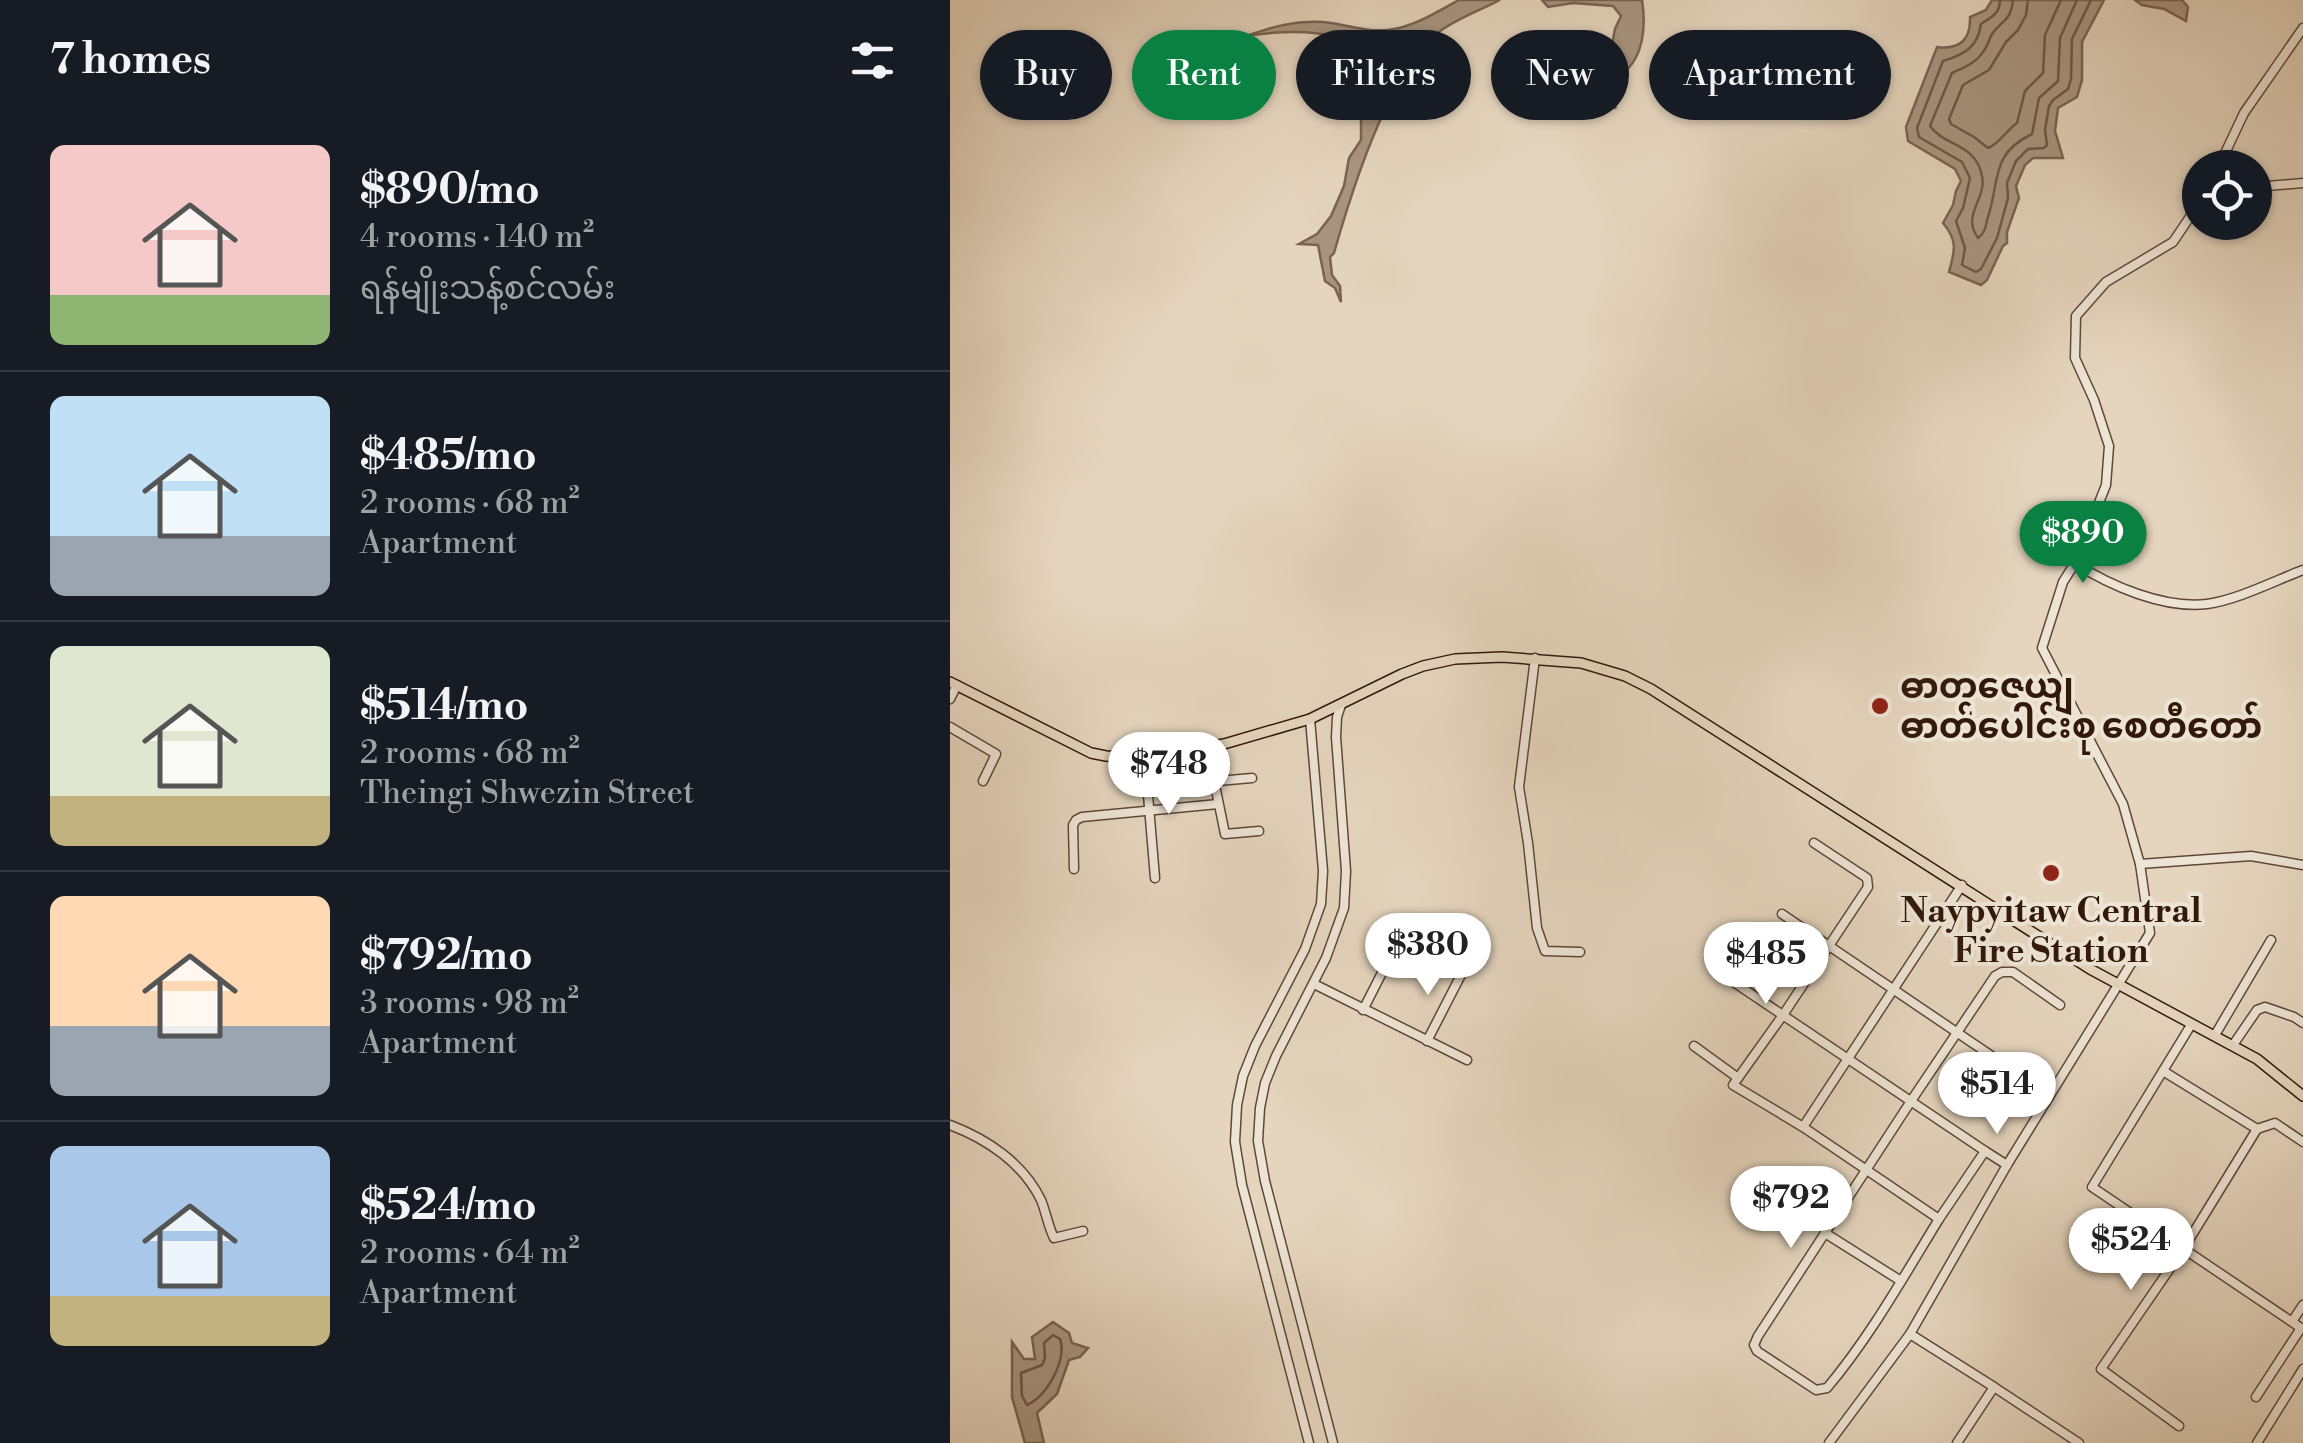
<!DOCTYPE html>
<html lang="en">
<head>
<meta charset="utf-8">
<style>
  body { margin:0; font-family:"Libre Bodoni","Noto Sans Myanmar",serif; background:#20242c; color:#f1f3f6; height:100vh; display:flex; flex-direction:column; font-size:38px; white-space:nowrap }
  * { box-sizing:border-box; margin:0 }
  p { font-size:32px; color:#9ea1a6 }
  .icon { flex:none; width:55px; height:55px; fill:none; stroke:currentColor; stroke-width:2; stroke-linecap:round; stroke-linejoin:round }
  .map { position:relative; flex:1; overflow:hidden }
  .panel { display:flex; flex-direction:column; background:#171b24; width:950px }
  .panel>* { flex:none }
  .top-card { position:absolute; left:30px; top:30px; width:950px; height:90px; display:flex; gap:20px }
  .buttons { position:absolute; left:1232px; top:150px; display:grid; gap:20px }
  .buttons a { display:grid; place-items:center; width:90px; height:90px; border-radius:50%; background:#171b24; box-shadow:0 2px 8px #0004; font-size:50px }
  .price { position:absolute; translate:-50% -85px; padding:0 22px; border-radius:35px; background:#fff; color:#222; font-size:32px; line-height:65px; filter:drop-shadow(0 2px 5px #0008) }
  .price::after { content:''; position:absolute; left:50%; top:60px; width:30px; height:22px; margin-left:-15px; background:inherit; clip-path:polygon(0 0,100% 0,50% 100%) }
  .price.current { background:#0b8043; color:#fff }
  ul { padding:0; list-style:none }
  li { display:flex; align-items:center; gap:30px; height:250px; padding:0 50px }
  li+li { border-top:2px solid #363941 }
  li span { display:grid; place-items:center; flex:none; width:280px; height:200px; border-radius:15px; color:#555 }
  li>.icon { margin-inline-start:auto }
  span .icon { width:120px; height:120px; fill:#fffc; stroke-width:1 }
  li b { font-size:42px }
  h2 { display:flex; justify-content:space-between; align-items:center; height:120px; padding:0 50px; font-size:42px }
  .chip { padding:0 35px; border-radius:45px; background:#171b24; box-shadow:0 2px 8px #0004; font-size:35px; line-height:90px }
  .chip.current { background:#0b8043; color:#fff }
  main { display:flex; flex:1; min-height:0 }
  .map>svg:first-child { display:block }
</style>
</head>
<body>
<main>
<section class="panel">
<h2>7 homes<svg class="icon" aria-label="filters" viewBox="0 0 24 24"><path d="M4 7h16M4 17h16"/><circle cx="9" cy="7" r="2"/><circle cx="15" cy="17" r="2"/></svg></h2>
<ul>
<li><span style="background:linear-gradient(#f6c9c9 75%,#8fb573 0)"><svg class="icon" aria-label="home" viewBox="0 0 24 24"><path d="M3 11l9-7 9 7M6 9v11h12V9"/></svg></span><div><b>$890/mo</b><p>4 rooms · 140 m²</p><p>ရန်မျိုးသန့်စင်လမ်း</p></div></li>
<li><span style="background:linear-gradient(#bfe0f5 70%,#9aa5b1 0)"><svg class="icon" aria-label="home" viewBox="0 0 24 24"><path d="M3 11l9-7 9 7M6 9v11h12V9"/></svg></span><div><b>$485/mo</b><p>2 rooms · 68 m²</p><p>Apartment</p></div></li>
<li><span style="background:linear-gradient(#dfe7d0 75%,#c2b280 0)"><svg class="icon" aria-label="home" viewBox="0 0 24 24"><path d="M3 11l9-7 9 7M6 9v11h12V9"/></svg></span><div><b>$514/mo</b><p>2 rooms · 68 m²</p><p>Theingi Shwezin Street</p></div></li>
<li><span style="background:linear-gradient(#ffd9b3 65%,#9aa5b1 0)"><svg class="icon" aria-label="home" viewBox="0 0 24 24"><path d="M3 11l9-7 9 7M6 9v11h12V9"/></svg></span><div><b>$792/mo</b><p>3 rooms · 98 m²</p><p>Apartment</p></div></li>
<li><span style="background:linear-gradient(#a9c7e8 75%,#c2b280 0)"><svg class="icon" aria-label="home" viewBox="0 0 24 24"><path d="M3 11l9-7 9 7M6 9v11h12V9"/></svg></span><div><b>$524/mo</b><p>2 rooms · 64 m²</p><p>Apartment</p></div></li>
</ul>
</section>
<div class="map">
<svg width="1353" height="1443" viewBox="0 0 1353 1443">
  <rect width="100%" height="100%" fill="#e5d5be"/>
  <filter id="stains"><feTurbulence type="fractalNoise" baseFrequency=".002" numOctaves="4"/><feColorMatrix values="0 0 0 0 .2 0 0 0 0 .09 0 0 0 0 .02 0 0 0 .5 -.17"/></filter>
  <radialGradient id="worn" r=".72"><stop offset=".6" stop-color="#630" stop-opacity="0"/><stop offset="1" stop-color="#630" stop-opacity=".3"/></radialGradient>
  <g fill="#a89581" stroke="#796352" stroke-width="2.5">
    <path d="M 509,0 L 550,0 C 531,10 506,19 489,32 C 439,71 401,193 384,253 L 380,257 L 382,275 L 390,286 L 391,302 L 385,288 L 375,281 L 368,245 L 349,244 L 367,234 L 381,216 L 394,186 L 399,158 L 411,140 L 411,118 L 428,77 L 431,59 C 392,28 342,29 296,36 C 322,27 345,20 373,22 C 396,24 421,34 444,29 C 467,25 488,11 509,0 Z"/>
    <path d="M 592,0 L 692,0 C 696,25 694,57 673,73 L 665,109 L 666,58 L 660,55 L 665,29 L 671,16 L 663,6 L 623,3 L 598,7 Z"/>
    <path d="M 1042,0 L 1154,0 L 1132,42 L 1132,80 L 1127,97 L 1108,108 L 1105,131 L 1113,158 L 1083,158 L 1075,165 L 1066,186 L 1069,198 L 1057,232 L 1057,243 L 1053,246 L 1037,280 L 1031,285 L 999,272 C 1005,250 1008,241 993,223 L 1003,205 L 1006,191 L 1011,181 L 1005,169 L 958,141 L 956,127 L 987,47 C 1009,50 1021,40 1020,17 L 1036,10 Z"/>
    <polygon points="1185,0 1232,0 1238,7 1236,21 1214,9 1192,5"/>
    <polygon points="103,1322 119,1333 122,1343 138,1348 130,1357 119,1360 107,1394 87,1413 94,1443 75,1443 62,1397 62,1342 74,1359 85,1359 82,1337"/>
  </g>
  <g fill="none" stroke-linecap="round" stroke-linejoin="round">
    <g stroke="#6d5746" stroke-width="2.5">
      <path d="M 1050,0 C 1050,14 1041,17 1031,24 C 1028,48 1013,55 993,61 L 967,128 L 969,137 L 1012,162 L 1020,178 L 1013,208 L 1006,221 L 1015,248 L 1012,265 L 1026,272 L 1031,269 L 1047,238 L 1058,198 L 1057,183 L 1066,161 L 1078,149 L 1094,148 L 1097,145 L 1095,130 L 1099,106 L 1103,100 L 1118,89 L 1121,79 L 1122,39 L 1141,0"/>
      <path d="M 1063,0 C 1061,21 1052,20 1042,34 C 1039,39 1038,45 1035,49 C 1027,63 1015,67 1002,73 L 980,126 C 995,147 1026,143 1032,176 C 1037,199 1011,215 1028,238 C 1036,232 1035,227 1038,217 C 1050,181 1040,154 1082,134 L 1089,98 L 1108,81 L 1110,38 L 1127,0"/>
      <path d="M 1078,0 L 1076,15 L 1068,30 L 1056,42 L 1039,70 L 1013,85 L 999,119 L 1001,124 L 1024,137 L 1038,148 C 1048,145 1057,130 1067,123 L 1075,91 L 1093,73 L 1095,35 L 1111,0"/>
      <path d="M 103,1335 L 110,1339 C 117,1360 97,1396 77,1405 L 72,1396 L 71,1373 L 92,1365 L 95,1358 L 94,1343 Z"/>
    </g>
    <g stroke="#5f4838" stroke-width="11">
      <g id="minor">
        <polyline points="1268,168 1294,113 1353,28"/>
        <polyline points="1305,187 1353,183"/>
        <path d="M 1125,563 C 1160,586 1214,609 1257,604 C 1287,600 1324,581 1353,570"/>
        <polyline points="585,658 569,787 578,843 587,928 595,951 630,952"/>
        <polyline points="0,699 7,685"/>
        <polyline points="0,727 46,754 33,781"/>
        <polyline points="195,759 205,878"/>
        <polyline points="302,778 268,781 265,785 275,834 309,831"/>
        <polyline points="1190,864 1301,856 1353,865"/>
        <polyline points="124,869 123,825 126,820 132,817 268,804"/>
        <polyline points="832,914 1058,1067"/>
        <path d="M 785,983 C 869,1039 952,1095 1035,1151 L 989,1219 L 853,1127 L 783,1085 L 833,1015 L 918,887 L 917,878 L 864,843"/>
        <polyline points="364,984 517,1060"/>
        <polyline points="413,1010 439,959"/>
        <polyline points="1241,1025 1142,1187 1351,1328 1306,1397"/>
        <polyline points="1265,1035 1321,940"/>
        <polyline points="477,1041 512,973"/>
        <polyline points="1283,1045 1307,1010 1315,1007 1344,1017 1353,1023"/>
        <polyline points="744,1046 788,1078"/>
        <polyline points="1213,1071 1307,1129 1325,1123 1353,1142"/>
        <path d="M 0,1125 C 37,1139 73,1163 91,1200 C 96,1212 98,1226 104,1238 L 133,1231"/>
        <polyline points="853,1127 1012,885"/>
        <polyline points="1035,1151 1057,1165"/>
        <path d="M 989,1219 C 954,1276 920,1337 877,1388 L 866,1390 L 807,1351 L 804,1345 L 808,1336 L 961,1101 L 1045,976 L 1052,972 L 1063,972 L 1110,1005"/>
        <polyline points="875,1233 951,1281"/>
        <polyline points="1343,1320 1353,1305"/>
        <polyline points="960,1334 1044,1387 1007,1443"/>
        <polyline points="1044,1387 1129,1443"/>
        <polyline points="1229,1426 1151,1369 1234,1248 1307,1129"/>
        <polyline points="359,1443 292,1185 285,1142 287,1105 293,1076 305,1046 355,949 371,904 373,871 360,719"/>
        <polyline points="383,1443 315,1181 308,1141 310,1108 315,1083 326,1056 376,958 394,908 396,871 386,737 387,717 391,705"/>
        <polyline points="879,1443 960,1334 1057,1165 1200,933 1190,864 1173,804 1092,648 1113,582 1125,563 1156,485 1159,446 1144,400 1125,358 1126,316 1156,282 1223,242 1250,202"/>
        <polyline points="1307,1443 1353,1369"/>
      </g>
    </g>
    <g stroke="#32190b" stroke-width="12">
      <polyline id="major" points="0,682 141,753 156,756 195,759 274,744 360,719 452,674 473,666 505,659 552,657 631,663 675,676 701,689 1140,969 1307,1059 1353,1096"/>
    </g>
    <use href="#minor" stroke="#eee4d5" stroke-width="8"/>
    <use href="#major" stroke="#e5d5be" stroke-width="9"/>
  </g>
  <g fill="#8f2418" stroke="#eee4d5" stroke-width="4">
    <circle cx="930" cy="706" r="10"/>
    <circle cx="1101" cy="873" r="10"/>
  </g>
  <g text-anchor="middle" stroke-width="8" stroke-linejoin="round" paint-order="stroke">
    <g font-size="35" font-weight="bold" fill="#32190b" stroke="#eee4d5" text-anchor="start">
      <text x="950" y="698">ဓာတုဇေယျ<tspan x="950" dy="40">ဓာတ်ပေါင်းစု စေတီတော်</tspan></text>
      <text x="1101" y="922" text-anchor="middle">Naypyitaw Central<tspan x="1101" dy="40">Fire Station</tspan></text>
    </g>
  </g>
  <rect width="100%" height="100%" filter="url(#stains)"/>
  <rect width="100%" height="100%" fill="url(#worn)"/>
</svg>
<div class="buttons">
<a><svg class="icon" aria-label="locate" viewBox="0 0 24 24"><circle cx="12" cy="12" r="6"/><path d="M12 2v4M12 18v4M2 12h4M18 12h4"/></svg></a>
</div>
<b class="price current" style="left:1133px;top:586px">$890</b>
<b class="price" style="left:219px;top:817px">$748</b>
<b class="price" style="left:478px;top:998px">$380</b>
<b class="price" style="left:816px;top:1007px">$485</b>
<b class="price" style="left:1047px;top:1137px">$514</b>
<b class="price" style="left:841px;top:1251px">$792</b>
<b class="price" style="left:1181px;top:1293px">$524</b>
<div class="top-card">
<a class="chip">Buy</a>
<a class="chip current">Rent</a>
<a class="chip">Filters</a>
<a class="chip">New</a>
<a class="chip">Apartment</a>
</div>
</div>
</main>
</body>
</html>
